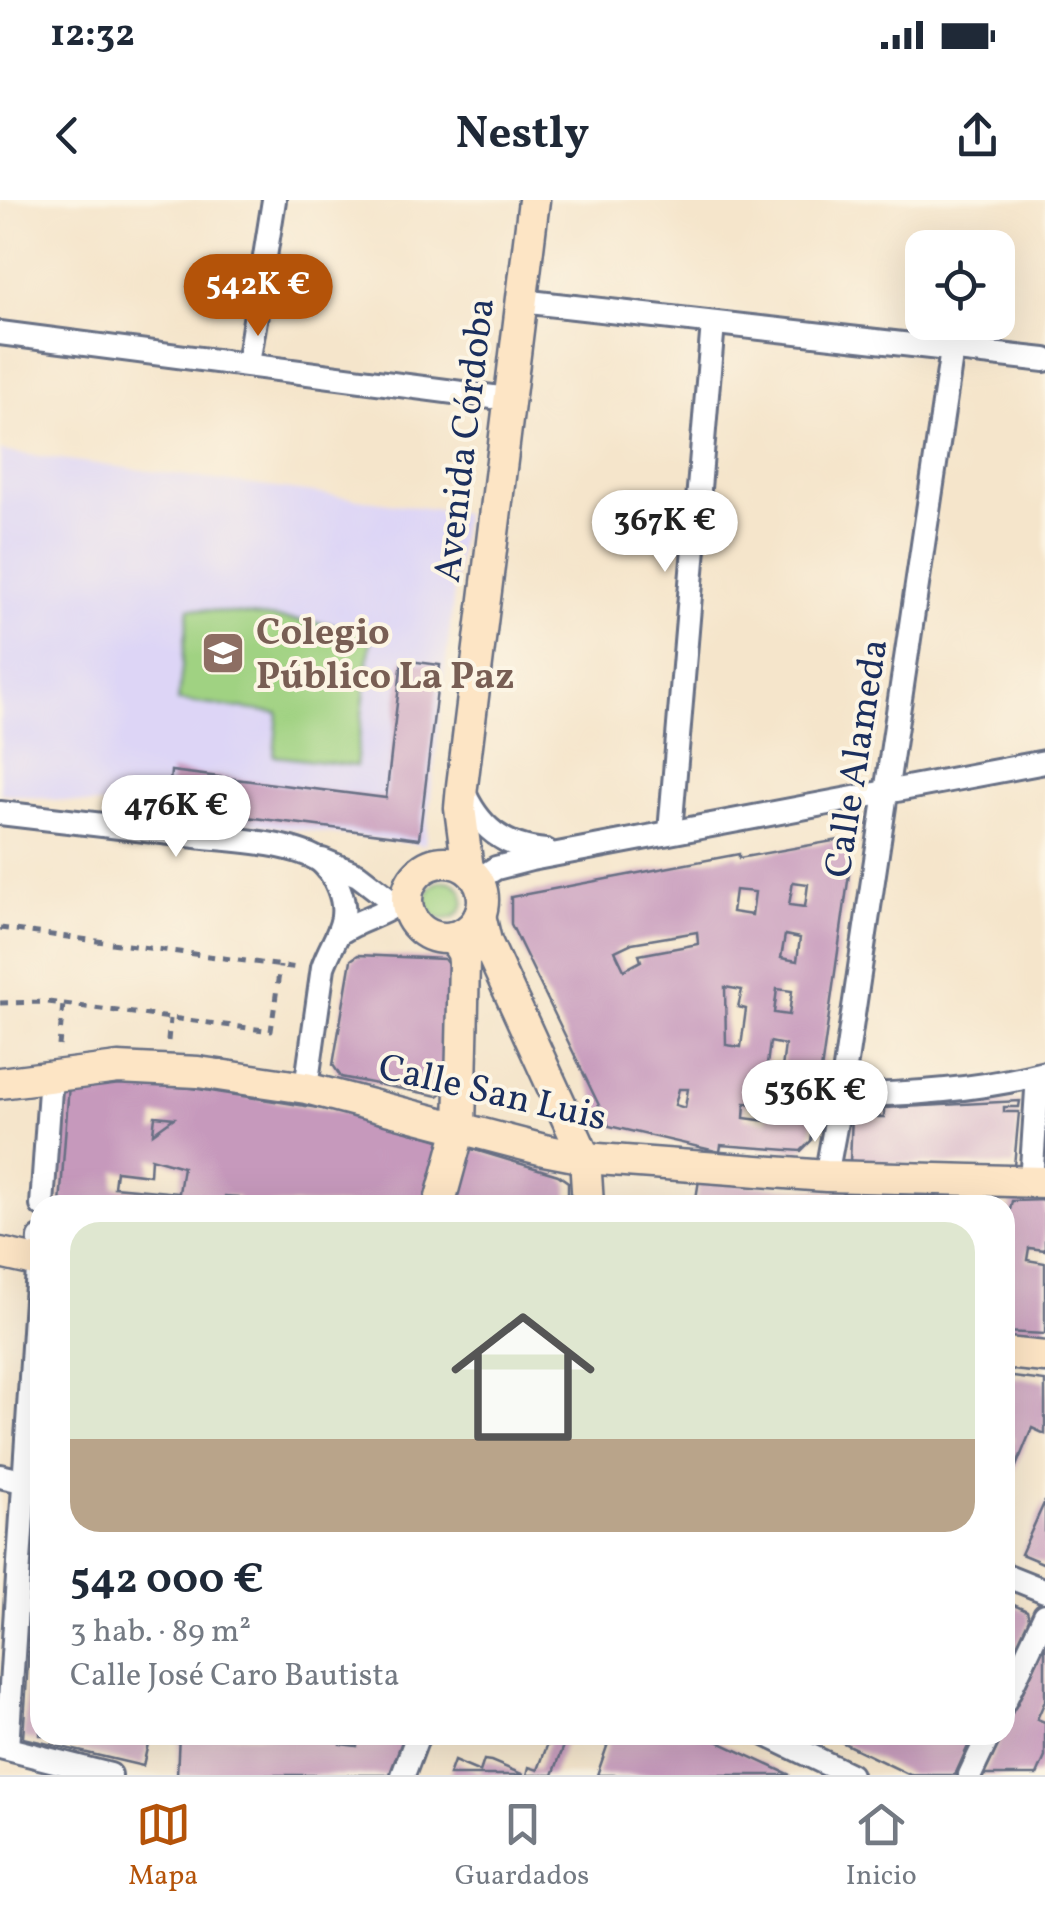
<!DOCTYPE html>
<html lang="es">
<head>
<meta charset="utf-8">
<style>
  body { margin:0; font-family:Vollkorn,serif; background:#f2f2f3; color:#1f2937; height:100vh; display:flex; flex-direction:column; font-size:38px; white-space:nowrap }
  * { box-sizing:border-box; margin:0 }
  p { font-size:32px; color:#747a83 }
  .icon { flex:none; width:55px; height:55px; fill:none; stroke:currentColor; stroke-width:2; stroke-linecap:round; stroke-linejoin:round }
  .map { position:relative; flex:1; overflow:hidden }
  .sheet { position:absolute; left:30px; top:995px; width:985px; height:550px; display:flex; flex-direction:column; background:#fff; border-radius:30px; box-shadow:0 10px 40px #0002 }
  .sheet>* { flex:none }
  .fabs { position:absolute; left:905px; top:30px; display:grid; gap:20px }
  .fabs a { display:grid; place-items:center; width:110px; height:110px; border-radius:20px; background:#fff; box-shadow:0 10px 40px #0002; font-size:50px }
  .price { position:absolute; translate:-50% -85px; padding:0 22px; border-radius:35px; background:#fff; color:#222; font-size:32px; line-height:65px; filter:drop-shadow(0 2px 5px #0008) }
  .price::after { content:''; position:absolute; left:50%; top:60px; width:30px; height:22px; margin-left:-15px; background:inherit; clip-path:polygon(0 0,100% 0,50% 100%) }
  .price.current { background:#b45309; color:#fff }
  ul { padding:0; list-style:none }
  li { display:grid; align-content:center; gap:20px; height:530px; padding:0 40px }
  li+li { border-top:2px solid #e0e1e3 }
  li span { display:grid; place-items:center; height:310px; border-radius:30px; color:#555 }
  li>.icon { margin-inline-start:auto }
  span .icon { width:180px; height:180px; fill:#fffc; stroke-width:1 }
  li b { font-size:42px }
  .status { display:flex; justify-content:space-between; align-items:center; height:70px; padding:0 50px; background:#fff; direction:ltr }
  .status svg { height:28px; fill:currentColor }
  header { display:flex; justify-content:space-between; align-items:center; height:130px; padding:0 40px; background:#fff; font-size:45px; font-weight:700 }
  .menu { display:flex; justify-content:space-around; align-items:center; height:140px; border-top:2px solid #e0e1e3; background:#fff; font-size:28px; color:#747a83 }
  .menu a { display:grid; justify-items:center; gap:5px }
  .menu .current { color:#b45309 }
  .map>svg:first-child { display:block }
</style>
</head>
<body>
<div class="status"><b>12:32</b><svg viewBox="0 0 49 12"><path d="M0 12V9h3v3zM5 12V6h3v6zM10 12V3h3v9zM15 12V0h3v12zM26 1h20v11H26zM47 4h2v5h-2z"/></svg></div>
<header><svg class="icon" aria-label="back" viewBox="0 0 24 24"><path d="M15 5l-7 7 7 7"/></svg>Nestly<svg class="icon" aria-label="share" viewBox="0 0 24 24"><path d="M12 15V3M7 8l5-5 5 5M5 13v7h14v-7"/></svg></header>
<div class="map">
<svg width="1045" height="1575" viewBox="0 0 1045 1575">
  <rect width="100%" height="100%" fill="#fcf5e5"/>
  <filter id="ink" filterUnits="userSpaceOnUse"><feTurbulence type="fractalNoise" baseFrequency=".01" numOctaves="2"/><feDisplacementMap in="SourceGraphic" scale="20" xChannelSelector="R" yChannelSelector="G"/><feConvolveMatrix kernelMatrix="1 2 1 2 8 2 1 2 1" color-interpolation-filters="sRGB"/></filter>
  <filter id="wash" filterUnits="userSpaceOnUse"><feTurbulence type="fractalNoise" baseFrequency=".0048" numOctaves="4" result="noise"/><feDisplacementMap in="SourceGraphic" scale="40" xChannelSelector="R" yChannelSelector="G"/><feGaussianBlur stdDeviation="2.25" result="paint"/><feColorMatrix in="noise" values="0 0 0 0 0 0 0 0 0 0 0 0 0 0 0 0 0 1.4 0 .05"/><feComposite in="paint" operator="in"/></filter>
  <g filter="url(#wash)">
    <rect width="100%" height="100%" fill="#f5e5cb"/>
    <polygon fill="#ddd5f6" points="0,251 463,313 425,645 0,593"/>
    <g fill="#a0d282" stroke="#5e8070" stroke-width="2.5">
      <polygon points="189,408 372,429 356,566 274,556 278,513 178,501"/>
      <circle cx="445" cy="700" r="19"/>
    </g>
    <g id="blocks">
      <g fill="#c699bc" fill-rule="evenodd">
        <polygon points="402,460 440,465 419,639 168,607 171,571 386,598"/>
        <path d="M 844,639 L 853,646 L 811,941 L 801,951 L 721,945 L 720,952 L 609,926 L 511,724 L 511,697 L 739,654 L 739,658 ZM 793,682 L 808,684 L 805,707 L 789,705 ZM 735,690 L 755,692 L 752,715 L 732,712 ZM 697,732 L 698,744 L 639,755 L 641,761 L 624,770 L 615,751 L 632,743 ZM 785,735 L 800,738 L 797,761 L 781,758 ZM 725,787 L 742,790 L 738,807 L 746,809 L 741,847 L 726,845 ZM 777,789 L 792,791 L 789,815 L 774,813 ZM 770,842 L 785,845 L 782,868 L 767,865 ZM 679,889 L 688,889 L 685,908 L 675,905 ZM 745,903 L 769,905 L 767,921 L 744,918 Z"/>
        <polygon points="358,755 444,759 453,771 446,890 438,896 341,877 333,865 351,760"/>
        <path d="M 124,882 L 192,888 L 343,912 L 446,942 L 430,1005 L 237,1005 L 238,997 L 225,996 L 223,1005 L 60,1005 L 69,884 ZM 155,916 L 174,918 L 153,933 ZM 151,958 L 183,967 L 179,993 L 114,987 L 116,971 L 150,975 Z"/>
        <polygon points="1020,901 1019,907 1004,907 1004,912 1019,912 1014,966 850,962 852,914 858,909 879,908 878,917 884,917 884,908"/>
        <polygon points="465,947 558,975 568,982 568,1005 451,1005"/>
        <polygon points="699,980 782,988 981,1000 980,1005 731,1005 732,1000 727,1000 727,1005 695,1005"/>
        <polygon points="1045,1000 1045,1050 1029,1048 1027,1060 1045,1063 1045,1134 1005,1132 1005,1033 1012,1001"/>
        <polygon points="1005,1176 1045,1181 1045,1234 1032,1228 1005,1293 1005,1247 1009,1249 1014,1238 1005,1234"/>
        <polygon points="1045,1301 1045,1364 1021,1354"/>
        <polygon points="37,1322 40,1322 40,1535 150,1535 143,1566 23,1538"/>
        <polygon points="1005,1401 1027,1411 1030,1422 1005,1469"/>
        <polygon points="1045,1445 1045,1501 1037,1519 1045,1522 1045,1557 1037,1575 983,1575 1002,1535 1005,1535 1005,1528"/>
        <polygon points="179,1535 341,1535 340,1544 357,1546 358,1535 407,1535 393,1575 177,1575"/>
        <polygon points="551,1535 568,1535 553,1575 527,1575 529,1567 538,1570"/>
        <polygon points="611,1535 704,1535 790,1575 597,1575"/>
        <polygon points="827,1535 973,1535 955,1575 910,1575"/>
        <polygon points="484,1560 491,1561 524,1575 449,1575 454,1561 480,1572"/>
      </g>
    </g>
  </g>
  <g filter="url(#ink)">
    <use href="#blocks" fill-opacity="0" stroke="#676f84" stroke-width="2.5"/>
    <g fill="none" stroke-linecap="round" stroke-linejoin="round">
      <g stroke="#676f84" stroke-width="28">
        <g id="street">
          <polyline points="521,101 1045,160"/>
          <polyline points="0,133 508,199"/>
          <polyline points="248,164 274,0"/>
          <path d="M 462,588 C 478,627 504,648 546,651"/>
          <path d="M 0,613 C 68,621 136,629 205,637 C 236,640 289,643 317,659 C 326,664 335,678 339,689 C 352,722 333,738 323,767 L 306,888"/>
          <polyline points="670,632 713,123"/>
          <polyline points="322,660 358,675 410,715"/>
          <polyline points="477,680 496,668 531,659 1045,562"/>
          <path d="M 341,732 C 361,718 388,715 405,696"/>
          <path d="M 841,895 C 910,895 978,890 1045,873"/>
          <polyline points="826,976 841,895 952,150"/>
          <polyline points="1031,983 1038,875"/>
          <polyline points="42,1005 51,875"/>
          <polyline points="0,1276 40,1285"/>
          <polyline points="1005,1375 1045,1391"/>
          <polyline points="1005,1500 1045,1415"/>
          <polyline points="767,1535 850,1575"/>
          <polyline points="0,1547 110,1575"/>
          <polyline points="7,1548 40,1038"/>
          <polyline points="403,1575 418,1535"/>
          <polyline points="970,1575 989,1535"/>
        </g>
      </g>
      <g stroke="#676f84" stroke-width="35">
        <g id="secondary">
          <circle cx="445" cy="700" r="38"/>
          <polyline points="468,669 460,608 462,586 534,0"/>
          <polyline points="480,715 486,741 585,958 588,1005"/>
          <polyline points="0,883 118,868 198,872 306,888 544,950 585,958 826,976 1045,982"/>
          <polyline points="439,1005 460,928 464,762 463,753 453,737"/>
          <polyline points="0,1053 40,1062"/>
          <polyline points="1005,1153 1045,1157"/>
        </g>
      </g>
      <g stroke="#676f84" stroke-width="5" stroke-dasharray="8 8" stroke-linecap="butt">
        <polyline points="0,728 298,768"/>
        <polyline points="0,803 48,802 271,831 280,766"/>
        <polyline points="168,841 170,819"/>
        <polyline points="59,846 63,804"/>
      </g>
      <use href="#street" stroke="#fff" stroke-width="22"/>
      <use href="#secondary" stroke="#fde5c5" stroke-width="30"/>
    </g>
  </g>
  <defs>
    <g id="school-square" transform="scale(2.25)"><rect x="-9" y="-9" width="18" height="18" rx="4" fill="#8d6e63" stroke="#fcf5e5"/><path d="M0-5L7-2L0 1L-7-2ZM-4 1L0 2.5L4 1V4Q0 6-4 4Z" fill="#fff"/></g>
  </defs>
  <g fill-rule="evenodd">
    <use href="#school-square" x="223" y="453"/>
  </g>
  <g text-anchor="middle" stroke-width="8" stroke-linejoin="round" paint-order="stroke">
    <g font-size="38" fill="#1b2f5e" stroke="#fcf5e5">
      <text transform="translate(463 240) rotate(-83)" y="13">Avenida Córdoba</text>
      <text transform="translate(855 558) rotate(-81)" y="13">Calle Alameda</text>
      <text transform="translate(493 891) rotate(13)" y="13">Calle San Luis</text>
    </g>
    <g font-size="38" font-weight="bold" fill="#785e54" stroke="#fcf5e5" text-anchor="start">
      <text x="256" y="444">Colegio<tspan x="256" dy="44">Público La Paz</tspan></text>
    </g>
  </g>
</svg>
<div class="fabs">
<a><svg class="icon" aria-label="locate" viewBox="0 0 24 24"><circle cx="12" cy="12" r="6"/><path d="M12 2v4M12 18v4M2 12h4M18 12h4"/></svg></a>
</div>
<b class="price current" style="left:258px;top:139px">542K €</b>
<b class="price" style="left:665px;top:375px">367K €</b>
<b class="price" style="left:176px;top:660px">476K €</b>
<b class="price" style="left:815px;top:945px">536K €</b>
<section class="sheet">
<ul>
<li><span style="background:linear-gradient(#dfe7d0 70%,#b9a48a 0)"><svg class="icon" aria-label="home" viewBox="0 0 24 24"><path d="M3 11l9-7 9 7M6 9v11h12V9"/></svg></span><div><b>542 000 €</b><p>3 hab. · 89 m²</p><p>Calle José Caro Bautista</p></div></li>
</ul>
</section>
</div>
<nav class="menu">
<a class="current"><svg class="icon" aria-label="map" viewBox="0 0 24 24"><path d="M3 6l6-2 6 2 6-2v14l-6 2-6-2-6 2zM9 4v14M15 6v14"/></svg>Mapa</a>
<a><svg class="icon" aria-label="saved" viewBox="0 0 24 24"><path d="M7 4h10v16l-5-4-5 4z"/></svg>Guardados</a>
<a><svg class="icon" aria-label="home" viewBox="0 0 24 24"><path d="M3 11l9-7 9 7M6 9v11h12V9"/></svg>Inicio</a>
</nav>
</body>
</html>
